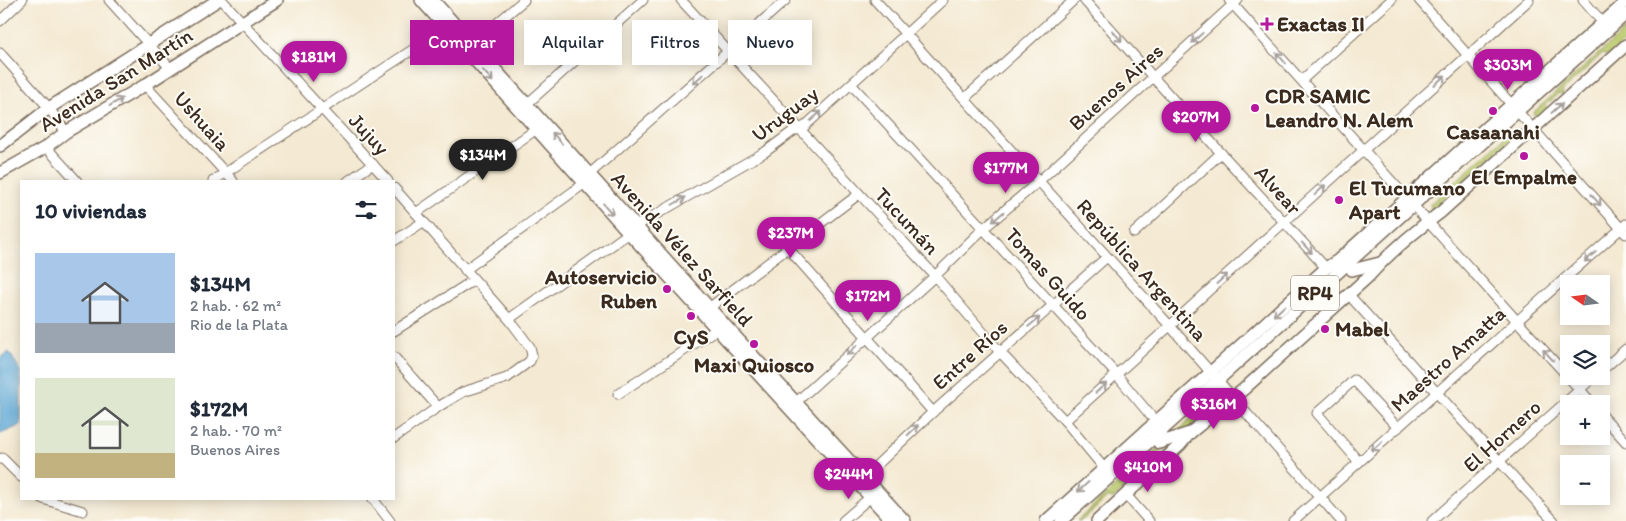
<!DOCTYPE html>
<html lang="es">
<head>
<meta charset="utf-8">
<style>
  body { margin:0; font-family:Itim,sans-serif; background:#f6f6f7; color:#1f2937; height:100vh; display:flex; flex-direction:column; font-size:19px; white-space:nowrap }
  * { box-sizing:border-box; margin:0 }
  p { font-size:16px; color:#747a83 }
  .icon { flex:none; width:28px; height:28px; fill:none; stroke:currentColor; stroke-width:2; stroke-linecap:round; stroke-linejoin:round }
  .map { position:relative; flex:1; overflow:hidden }
  .side { position:absolute; left:20px; top:180px; width:375px; height:320px; display:flex; flex-direction:column; background:#fff; border-radius:0px; box-shadow:0 2px 12px #0003 }
  .side>* { flex:none }
  .banner { position:absolute; left:410px; top:20px; width:475px; height:45px; display:flex; gap:10px }
  .needle { width:32px; rotate:284deg }
  .buttons { position:absolute; left:1560px; top:275px; display:grid; gap:10px }
  .buttons a { display:grid; place-items:center; width:50px; height:50px; border-radius:0px; background:#fff; box-shadow:0 2px 12px #0003; font-size:25px }
  .price { position:absolute; translate:-50% -42px; padding:0 11px; border-radius:18px; background:#b5179e; color:#fff; font-size:16px; line-height:32px; filter:drop-shadow(0 1px 2px #0008) }
  .price::after { content:''; position:absolute; left:50%; top:30px; width:15px; height:11px; margin-left:-8px; background:inherit; clip-path:polygon(0 0,100% 0,50% 100%) }
  .price.on { background:#222; color:#fff }
  ul { padding:0; list-style:none }
  li { display:flex; align-items:center; gap:15px; height:125px; padding:0 15px }
  li span { display:grid; place-items:center; flex:none; width:140px; height:100px; border-radius:0px; color:#555 }
  li>.icon { margin-inline-start:auto }
  span .icon { width:60px; height:60px; fill:#fffc; stroke-width:1 }
  li b { font-size:21px }
  h2 { display:flex; justify-content:space-between; align-items:center; height:60px; padding:0 15px; font-size:21px }
  .tag { padding:0 18px; border-radius:0px; background:#fff; box-shadow:0 2px 12px #0003; font-size:18px; line-height:45px }
  .tag.on { background:#b5179e; color:#fff }
  .map>svg:first-child { display:block }
</style>
</head>
<body>
<div class="map">
<svg width="1626" height="521" viewBox="0 0 1626 521">
  <rect width="100%" height="100%" fill="#fdfcf7"/>
  <filter id="ink" filterUnits="userSpaceOnUse"><feTurbulence type="fractalNoise" baseFrequency=".02" numOctaves="2"/><feDisplacementMap in="SourceGraphic" scale="10" xChannelSelector="R" yChannelSelector="G"/><feConvolveMatrix kernelMatrix="1 2 1 2 8 2 1 2 1" color-interpolation-filters="sRGB"/></filter>
  <filter id="wash" filterUnits="userSpaceOnUse"><feTurbulence type="fractalNoise" baseFrequency=".0096" numOctaves="4" result="noise"/><feDisplacementMap in="SourceGraphic" scale="20" xChannelSelector="R" yChannelSelector="G"/><feGaussianBlur stdDeviation="1.12" result="paint"/><feColorMatrix in="noise" values="0 0 0 0 0 0 0 0 0 0 0 0 0 0 0 0 0 1.4 0 .05"/><feComposite in="paint" operator="in"/></filter>
  <g filter="url(#wash)">
    <rect width="100%" height="100%" fill="#f4e9d2"/>
    <g fill="#b9c96b" stroke="#7a7a44">
      <polygon points="1626,29 1626,41 1608,56 1602,54 1562,91 1565,96 1559,93 1546,105 1548,111 1537,118 1534,114 1535,111"/>
      <polygon points="1516,129 1519,130 1520,133 1516,139 1512,138 1467,178 1467,183 1462,182 1440,202 1440,207 1436,210 1431,209 1430,204 1513,130"/>
      <polygon points="1217,395 1220,396 1220,399 1186,431 1175,434"/>
      <polygon points="1174,442 1169,449 1162,449 1130,478 1130,483 1114,498 1108,497 1081,521 1077,521 1160,446"/>
    </g>
    <polygon fill="#5fa8d6" stroke="#4d697a" points="9,352 21,371 21,425 1,434 0,432 0,358"/>
  </g>
  <g filter="url(#ink)">
    <g fill="none" stroke-linecap="round" stroke-linejoin="round">
      <g stroke="#7c6d5d" stroke-width="11">
        <g id="minor">
          <polyline points="109,0 170,68"/>
          <polyline points="222,0 388,181"/>
          <polyline points="681,0 935,276 999,351 1065,421 1104,468"/>
          <polyline points="875,0 1170,326 1341,521"/>
          <polyline points="1084,0 1221,153 1326,268"/>
          <polyline points="1229,0 1517,321 1593,404"/>
          <polyline points="1419,0 1626,234"/>
          <polyline points="1583,0 1603,23"/>
          <polyline points="0,21 22,0"/>
          <polyline points="474,43 524,0"/>
          <polyline points="0,53 49,108 66,132"/>
          <polyline points="1302,80 1391,0"/>
          <polyline points="851,84 1116,374 1156,422"/>
          <polyline points="145,85 233,181"/>
          <polyline points="965,98 1074,0"/>
          <polyline points="527,104 643,0"/>
          <polyline points="46,147 77,181"/>
          <polyline points="213,181 450,25"/>
          <polyline points="348,181 373,164"/>
          <polyline points="394,188 509,319"/>
          <polyline points="416,213 541,126"/>
          <polyline points="1134,233 1221,153"/>
          <polyline points="394,241 423,222"/>
          <polyline points="787,247 933,412"/>
          <polyline points="465,270 585,183 590,174 594,170 786,0"/>
          <polyline points="1349,295 1437,393 1554,521"/>
          <polyline points="705,311 859,194"/>
          <polyline points="394,331 474,280"/>
          <polyline points="394,357 438,407"/>
          <polyline points="1601,371 1626,349"/>
          <polyline points="618,394 720,327"/>
          <polyline points="793,405 935,276 983,229 1039,181 1238,0"/>
          <polyline points="1601,414 1626,442"/>
          <polyline points="1065,421 1529,0"/>
          <polyline points="394,438 438,407 463,392 507,378 530,361 532,355 530,347 509,319 629,233 636,226 765,152 792,132 805,126 943,0"/>
          <polyline points="0,459 2,458 21,477"/>
          <polyline points="1359,462 1317,413 1354,380 1398,428"/>
          <polyline points="860,481 933,412 1107,257"/>
          <polyline points="1126,495 1149,521"/>
          <polyline points="43,499 83,511"/>
          <polyline points="373,499 390,521"/>
          <polyline points="843,521 875,493"/>
          <polyline points="1293,521 1626,224"/>
          <polyline points="1432,521 1595,376"/>
        </g>
      </g>
      <g stroke="#7c6d5d" stroke-width="14">
        <g id="major">
          <polyline points="421,0 629,233 892,521"/>
          <polyline points="433,0 724,324 905,521"/>
          <polyline points="0,146 49,108 218,0"/>
          <polyline points="0,173 46,147 66,132 145,85 277,0"/>
          <polyline points="1352,270 1380,263"/>
          <polyline points="1159,443 1190,433"/>
          <polyline points="1046,521 1326,268 1337,261 1626,2"/>
          <polyline points="1061,521 1626,14"/>
          <path d="M 1097,521 L 1180,445 L 1190,433 L 1244,389 L 1369,276 C 1390,252 1415,231 1441,212 L 1626,45"/>
        </g>
      </g>
      <use href="#minor" stroke="#fff" stroke-width="9"/>
      <use href="#major" stroke="#fff" stroke-width="11"/>
    </g>
    <defs><path id="oneway-shaft" d="M-6 0H5M1.5-3L5.5 0L1.5 3" fill="none" stroke-width="1.6" stroke-linecap="round" stroke-linejoin="round" transform="scale(1.25)"/></defs>
    <g stroke="#a79f9a">
      <use href="#oneway-shaft" transform="translate(1117 36) rotate(48)"/>
      <use href="#oneway-shaft" transform="translate(1197 38) rotate(138)"/>
      <use href="#oneway-shaft" transform="translate(1281 58) rotate(-132)"/>
      <use href="#oneway-shaft" transform="translate(488 76) rotate(49)"/>
      <use href="#oneway-shaft" transform="translate(698 79) rotate(139)"/>
      <use href="#oneway-shaft" transform="translate(1440 80) rotate(-42)"/>
      <use href="#oneway-shaft" transform="translate(116 102) rotate(-31)"/>
      <use href="#oneway-shaft" transform="translate(1557 108) rotate(-42)"/>
      <use href="#oneway-shaft" transform="translate(816 116) rotate(-42)"/>
      <use href="#oneway-shaft" transform="translate(557 138) rotate(-131)"/>
      <use href="#oneway-shaft" transform="translate(1320 190) rotate(-43)"/>
      <use href="#oneway-shaft" transform="translate(1596 200) rotate(49)"/>
      <use href="#oneway-shaft" transform="translate(679 201) rotate(-30)"/>
      <use href="#oneway-shaft" transform="translate(608 209) rotate(48)"/>
      <use href="#oneway-shaft" transform="translate(998 217) rotate(139)"/>
      <use href="#oneway-shaft" transform="translate(1307 248) rotate(47)"/>
      <use href="#oneway-shaft" transform="translate(1590 257) rotate(139)"/>
      <use href="#oneway-shaft" transform="translate(1222 279) rotate(-42)"/>
      <use href="#oneway-shaft" transform="translate(1279 311) rotate(138)"/>
      <use href="#oneway-shaft" transform="translate(1034 322) rotate(-40)"/>
      <use href="#oneway-shaft" transform="translate(852 350) rotate(137)"/>
      <use href="#oneway-shaft" transform="translate(1548 355) rotate(-133)"/>
      <use href="#oneway-shaft" transform="translate(1101 388) rotate(-42)"/>
      <use href="#oneway-shaft" transform="translate(913 430) rotate(-44)"/>
      <use href="#oneway-shaft" transform="translate(1377 446) rotate(139)"/>
      <use href="#oneway-shaft" transform="translate(1083 487) rotate(138)"/>
    </g>
  </g>
  <g fill="#b5179e" stroke="#fdfcf7" stroke-width="2">
    <path d="M1264.5 16.5h5v5h5v5h-5v5h-5v-5h-5v-5h5z"/>
    <circle cx="1255" cy="108" r="5"/>
    <circle cx="1493" cy="111" r="5"/>
    <circle cx="1524" cy="156" r="5"/>
    <circle cx="1339" cy="200" r="5"/>
    <circle cx="667" cy="289" r="5"/>
    <circle cx="691" cy="316" r="5"/>
    <circle cx="1325" cy="329" r="5"/>
    <circle cx="754" cy="344" r="5"/>
  </g>
  <g text-anchor="middle" stroke-width="4" stroke-linejoin="round" paint-order="stroke">
    <rect fill="#fdfcf7" stroke="#75695f" stroke-width="1" x="1291" y="275.5" width="48" height="35" rx="4"/>
    <g font-size="20" font-weight="bold" fill="#3b2a1e">
      <text x="1315" y="300">RP4</text>
    </g>
    <g font-size="21" font-weight="bold" fill="#3b2a1e" stroke="#fdfcf7" text-anchor="start">
      <text x="1277" y="31">Exactas II</text>
      <text x="1265" y="103">CDR SAMIC<tspan x="1265" dy="24">Leandro N. Alem</tspan></text>
      <text x="1493" y="139" text-anchor="middle">Casaanahi</text>
      <text x="1524" y="184" text-anchor="middle">El Empalme</text>
      <text x="1349" y="195">El Tucumano<tspan x="1349" dy="24">Apart</tspan></text>
      <text x="657" y="284" text-anchor="end">Autoservicio<tspan x="657" dy="24">Ruben</tspan></text>
      <text x="1335" y="336">Mabel</text>
      <text x="691" y="344" text-anchor="middle">CyS</text>
      <text x="754" y="372" text-anchor="middle">Maxi Quiosco</text>
    </g>
    <g font-size="21" fill="#3b2a1e" stroke="#fdfcf7">
      <text transform="translate(116 80) rotate(-32)" y="7">Avenida San Martín</text>
      <text transform="translate(1116 87) rotate(-42)" y="7">Buenos Aires</text>
      <text transform="translate(785 114) rotate(-37)" y="7">Uruguay</text>
      <text transform="translate(202 121) rotate(48)" y="7">Ushuaia</text>
      <text transform="translate(369 134) rotate(47)" y="7">Jujuy</text>
      <text transform="translate(1278 190) rotate(48)" y="7">Alvear</text>
      <text transform="translate(907 221) rotate(47)" y="7">Tucumán</text>
      <text transform="translate(682 249) rotate(48)" y="7">Avenida Vélez Sarfield</text>
      <text transform="translate(1142 270) rotate(48)" y="7">República Argentina</text>
      <text transform="translate(1048 274) rotate(48)" y="7">Tomas Guido</text>
      <text transform="translate(970 355) rotate(-42)" y="7">Entre Ríos</text>
      <text transform="translate(1448 359) rotate(-42)" y="7">Maestro Amatta</text>
      <text transform="translate(1502 436) rotate(-42)" y="7">El Hornero</text>
    </g>
  </g>
</svg>
<div class="buttons">
<a><svg class="needle" viewBox="-14 -14 28 28"><path d="M0-13l5 13h-10z" fill="#e53935"/><path d="M0 13l5-13h-10z" fill="#747a83"/></svg></a>
<a><svg class="icon" aria-label="layers" viewBox="0 0 24 24"><path d="M12 4l9 5-9 5-9-5zM3 14l9 5 9-5"/></svg></a>
<a>+</a>
<a>−</a>
</div>
<b class="price" style="left:314px;top:83px">$181M</b>
<b class="price" style="left:1508px;top:91px">$303M</b>
<b class="price" style="left:1196px;top:143px">$207M</b>
<b class="price on" style="left:483px;top:181px">$134M</b>
<b class="price" style="left:1006px;top:194px">$177M</b>
<b class="price" style="left:791px;top:259px">$237M</b>
<b class="price" style="left:868px;top:322px">$172M</b>
<b class="price" style="left:1214px;top:430px">$316M</b>
<b class="price" style="left:1148px;top:493px">$410M</b>
<b class="price" style="left:849px;top:500px">$244M</b>
<div class="banner">
<a class="tag on">Comprar</a>
<a class="tag">Alquilar</a>
<a class="tag">Filtros</a>
<a class="tag">Nuevo</a>
</div>
<section class="side">
<h2>10 viviendas<svg class="icon" aria-label="filters" viewBox="0 0 24 24"><path d="M4 7h16M4 17h16"/><circle cx="9" cy="7" r="2"/><circle cx="15" cy="17" r="2"/></svg></h2>
<ul>
<li><span style="background:linear-gradient(#a9c7e8 70%,#9aa5b1 0)"><svg class="icon" aria-label="home" viewBox="0 0 24 24"><path d="M3 11l9-7 9 7M6 9v11h12V9"/></svg></span><div><b>$134M</b><p>2 hab. · 62 m²</p><p>Rio de la Plata</p></div></li>
<li><span style="background:linear-gradient(#dfe7d0 75%,#c2b280 0)"><svg class="icon" aria-label="home" viewBox="0 0 24 24"><path d="M3 11l9-7 9 7M6 9v11h12V9"/></svg></span><div><b>$172M</b><p>2 hab. · 70 m²</p><p>Buenos Aires</p></div></li>
</ul>
</section>
</div>
</body>
</html>
